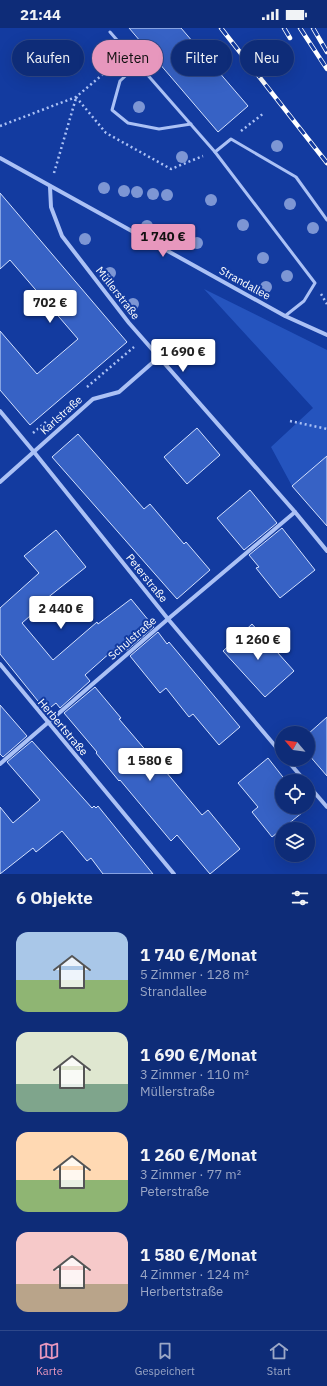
<!DOCTYPE html>
<html lang="de">
<head>
<meta charset="utf-8">
<style>
  body { margin:0; font-family:"IBM Plex Sans",sans-serif; background:#17347d; color:#f1f3f6; height:100vh; display:flex; flex-direction:column; font-size:15px; white-space:nowrap }
  * { box-sizing:border-box; margin:0 }
  p { font-size:13px; color:#9ba7c6 }
  .icon { flex:none; width:22px; height:22px; fill:none; stroke:currentColor; stroke-width:2; stroke-linecap:round; stroke-linejoin:round }
  .map { position:relative; height:846px; overflow:hidden }
  .details { display:flex; flex-direction:column; background:#0e2c78; flex:1 }
  .details>* { flex:none }
  .top-card { position:absolute; left:12px; top:12px; width:303px; height:36px; display:flex; gap:8px }
  .needle { width:26px; rotate:299deg }
  .controls { position:absolute; left:275px; top:698px; display:grid; gap:8px }
  .controls a { display:grid; place-items:center; width:40px; height:40px; border-radius:50%; background:#0e2c78; box-shadow:0 4px 16px #0002,0 0 0 1px #2e488a; font-size:20px }
  .price { position:absolute; translate:-50% -34px; padding:0 9px; border-radius:4px; background:#fff; color:#222; font-size:13px; line-height:26px; filter:drop-shadow(0 1px 2px #0008) }
  .price::after { content:''; position:absolute; left:50%; top:24px; width:12px; height:9px; margin-left:-6px; background:inherit; clip-path:polygon(0 0,100% 0,50% 100%) }
  .price.active { background:#e797bd; color:#111 }
  ul { padding:0; list-style:none }
  li { display:flex; align-items:center; gap:12px; height:100px; padding:0 16px }
  li span { display:grid; place-items:center; flex:none; width:112px; height:80px; border-radius:12px; color:#555 }
  li>.icon { margin-inline-start:auto }
  span .icon { width:48px; height:48px; fill:#fffc; stroke-width:1 }
  li b { font-size:17px }
  h2 { display:flex; justify-content:space-between; align-items:center; height:48px; padding:0 16px; font-size:17px }
  .chip { padding:0 14px; border-radius:18px; background:#0e2c78; box-shadow:0 4px 16px #0002,0 0 0 1px #2e488a; font-size:14px; line-height:36px }
  .chip.active { background:#e797bd; color:#111 }
  .status { display:flex; justify-content:space-between; align-items:center; height:28px; padding:0 20px; background:#0e2c78; direction:ltr }
  .status svg { height:11px; fill:currentColor }
  .dock { display:flex; justify-content:space-around; align-items:center; height:56px; border-top:1px solid #2e488a; background:#0e2c78; font-size:11px; color:#9ba7c6 }
  .dock a { display:grid; justify-items:center; gap:2px }
  .dock .active { color:#e797bd }
  .map>svg:first-child { display:block }
</style>
</head>
<body>
<div class="status"><b>21:44</b><svg viewBox="0 0 49 12"><path d="M0 12V9h3v3zM5 12V6h3v6zM10 12V3h3v9zM15 12V0h3v12zM26 1h20v11H26zM47 4h2v5h-2z"/></svg></div>
<div class="map">
<svg width="327" height="846" viewBox="0 0 327 846">
  <rect width="100%" height="100%" fill="#133ba0"/>
  <polygon fill="#2554be" points="204,261 327,322 327,428 292,458 271,419 313,380"/>
  <g fill="#3762c5" stroke="#d4e1fe">
    <polygon points="129,0 181,0 248,78 218,104"/>
    <polygon points="0,165 127,314 30,397 0,362 0,303 37,346 78,311 10,232 0,241"/>
    <polygon points="197,400 220,427 187,456 164,429"/>
    <polygon points="78,406 144,481 150,476 184,516 186,514 210,542 177,571 52,429"/>
    <polygon points="327,428 327,498 292,458"/>
    <polygon points="250,462 277,495 244,522 217,490"/>
    <polygon points="282,500 315,542 280,570 256,540 259,539 249,527"/>
    <polygon points="56,502 86,539 36,579 38,581 22,595 53,632 97,594 98,596 131,571 154,599 126,623 120,616 85,647 90,653 60,680 56,675 46,683 0,626 0,580 39,545 24,528"/>
    <polygon points="252,596 294,643 265,669 223,623"/>
    <polygon points="158,604 167,616 169,614 240,699 219,717 193,686 189,689 166,660 160,665 130,628"/>
    <polygon points="95,659 121,690 119,691 160,739 161,738 202,787 208,782 240,821 210,846 177,807 171,813 120,752 119,753 96,725 97,724 64,685"/>
    <polygon points="0,677 27,708 3,729 0,726"/>
    <polygon points="327,689 327,748 308,726 308,706"/>
    <polygon points="32,713 92,780 94,778 96,780 98,778 153,846 103,846 91,830 87,833 62,803 36,824 33,820 0,846 0,779 13,795 40,772 7,734"/>
    <polygon points="268,730 286,753 282,753 282,779 308,780 272,809 252,784 258,779 238,755"/>
  </g>
  <g fill="none" stroke-linecap="round" stroke-linejoin="round">
    <g stroke="#abc1f5" stroke-width="2.5" stroke-dasharray="2 3" stroke-linecap="butt">
      <polyline points="76,69 106,105 171,141 203,128"/>
      <polyline points="0,98 76,69 102,47 119,30"/>
      <polyline points="241,103 264,85"/>
      <polyline points="54,145 76,70"/>
      <polyline points="321,266 327,276"/>
      <polyline points="87,359 134,319"/>
      <polyline points="290,393 327,401"/>
      <polyline points="33,405 46,394"/>
    </g>
    <g stroke="#abc1f5" stroke-width="3">
      <polyline points="110,4 215,124 315,255 304,273 285,288"/>
      <polyline points="138,36 120,53 112,82 128,95 159,101 191,96"/>
      <polyline points="215,124 231,111 296,149 327,192"/>
    </g>
    <g stroke="#abc1f5" stroke-width="4">
      <polyline points="0,130 285,288 327,307"/>
      <polyline points="50,159 51,179 62,208 129,295 295,484 327,523"/>
      <polyline points="0,383 34,424 168,591 282,726"/>
      <polyline points="0,454 93,371 119,364 159,329"/>
      <polyline points="0,636 174,846"/>
      <polyline points="286,731 305,753"/>
      <polyline points="0,736 168,591 295,484"/>
      <polyline points="308,757 327,779"/>
    </g>
    <g stroke="#fff" stroke-width="4.5">
      <g id="rail">
        <polyline points="221,0 327,135"/>
        <polyline points="284,0 290,10"/>
        <polyline points="300,0 327,41"/>
        <polyline points="313,0 327,24"/>
      </g>
    </g>
    <use href="#rail" stroke="#133ba0" stroke-width="3" stroke-dasharray="9" stroke-linecap="butt"/>
  </g>
  <g fill="#7d96d4">
    <circle cx="51" cy="24" r="6"/>
    <circle cx="139" cy="79" r="6"/>
    <circle cx="277" cy="118" r="6"/>
    <circle cx="182" cy="129" r="6"/>
    <circle cx="104" cy="160" r="6"/>
    <circle cx="124" cy="163" r="6"/>
    <circle cx="137" cy="164" r="6"/>
    <circle cx="153" cy="166" r="6"/>
    <circle cx="167" cy="167" r="6"/>
    <circle cx="211" cy="172" r="6"/>
    <circle cx="290" cy="176" r="6"/>
    <circle cx="243" cy="197" r="6"/>
    <circle cx="147" cy="198" r="6"/>
    <circle cx="313" cy="200" r="6"/>
    <circle cx="163" cy="204" r="6"/>
    <circle cx="179" cy="209" r="6"/>
    <circle cx="85" cy="211" r="6"/>
    <circle cx="197" cy="215" r="6"/>
    <circle cx="263" cy="230" r="6"/>
    <circle cx="110" cy="245" r="6"/>
    <circle cx="287" cy="248" r="6"/>
    <circle cx="266" cy="259" r="6"/>
    <circle cx="133" cy="276" r="6"/>
  </g>
  <g text-anchor="middle" stroke-width="4" stroke-linejoin="round" paint-order="stroke">
    <g font-size="11" fill="#fff" stroke="#133ba0">
      <text transform="translate(245 255) rotate(29)" y="4">Strandallee</text>
      <text transform="translate(118 265) rotate(52)" y="4">Müllerstraße</text>
      <text transform="translate(61 387) rotate(-42)" y="4">Karlstraße</text>
      <text transform="translate(147 550) rotate(51)" y="4">Peterstraße</text>
      <text transform="translate(132 610) rotate(-41)" y="4">Schulstraße</text>
      <text transform="translate(63 699) rotate(50)" y="4">Herbertstraße</text>
    </g>
  </g>
</svg>
<div class="controls">
<a><svg class="needle" viewBox="-14 -14 28 28"><path d="M0-13l5 13h-10z" fill="#e53935"/><path d="M0 13l5-13h-10z" fill="#9ba7c6"/></svg></a>
<a><svg class="icon" aria-label="locate" viewBox="0 0 24 24"><circle cx="12" cy="12" r="6"/><path d="M12 2v4M12 18v4M2 12h4M18 12h4"/></svg></a>
<a><svg class="icon" aria-label="layers" viewBox="0 0 24 24"><path d="M12 4l9 5-9 5-9-5zM3 14l9 5 9-5"/></svg></a>
</div>
<b class="price active" style="left:163px;top:230px">1 740 €</b>
<b class="price" style="left:50px;top:296px">702 €</b>
<b class="price" style="left:183px;top:345px">1 690 €</b>
<b class="price" style="left:61px;top:602px">2 440 €</b>
<b class="price" style="left:258px;top:633px">1 260 €</b>
<b class="price" style="left:150px;top:754px">1 580 €</b>
<div class="top-card">
<a class="chip">Kaufen</a>
<a class="chip active">Mieten</a>
<a class="chip">Filter</a>
<a class="chip">Neu</a>
</div>
</div>
<section class="details">
<h2>6 Objekte<svg class="icon" aria-label="filters" viewBox="0 0 24 24"><path d="M4 7h16M4 17h16"/><circle cx="9" cy="7" r="2"/><circle cx="15" cy="17" r="2"/></svg></h2>
<ul>
<li><span style="background:linear-gradient(#a9c7e8 60%,#8fb573 0)"><svg class="icon" aria-label="home" viewBox="0 0 24 24"><path d="M3 11l9-7 9 7M6 9v11h12V9"/></svg></span><div><b>1 740 €/Monat</b><p>5 Zimmer · 128 m²</p><p>Strandallee</p></div></li>
<li><span style="background:linear-gradient(#dfe7d0 65%,#7fa58c 0)"><svg class="icon" aria-label="home" viewBox="0 0 24 24"><path d="M3 11l9-7 9 7M6 9v11h12V9"/></svg></span><div><b>1 690 €/Monat</b><p>3 Zimmer · 110 m²</p><p>Müllerstraße</p></div></li>
<li><span style="background:linear-gradient(#ffd9b3 60%,#8fb573 0)"><svg class="icon" aria-label="home" viewBox="0 0 24 24"><path d="M3 11l9-7 9 7M6 9v11h12V9"/></svg></span><div><b>1 260 €/Monat</b><p>3 Zimmer · 77 m²</p><p>Peterstraße</p></div></li>
<li><span style="background:linear-gradient(#f6c9c9 65%,#b9a48a 0)"><svg class="icon" aria-label="home" viewBox="0 0 24 24"><path d="M3 11l9-7 9 7M6 9v11h12V9"/></svg></span><div><b>1 580 €/Monat</b><p>4 Zimmer · 124 m²</p><p>Herbertstraße</p></div></li>
</ul>
</section>
<nav class="dock">
<a class="active"><svg class="icon" aria-label="map" viewBox="0 0 24 24"><path d="M3 6l6-2 6 2 6-2v14l-6 2-6-2-6 2zM9 4v14M15 6v14"/></svg>Karte</a>
<a><svg class="icon" aria-label="saved" viewBox="0 0 24 24"><path d="M7 4h10v16l-5-4-5 4z"/></svg>Gespeichert</a>
<a><svg class="icon" aria-label="home" viewBox="0 0 24 24"><path d="M3 11l9-7 9 7M6 9v11h12V9"/></svg>Start</a>
</nav>
</body>
</html>
